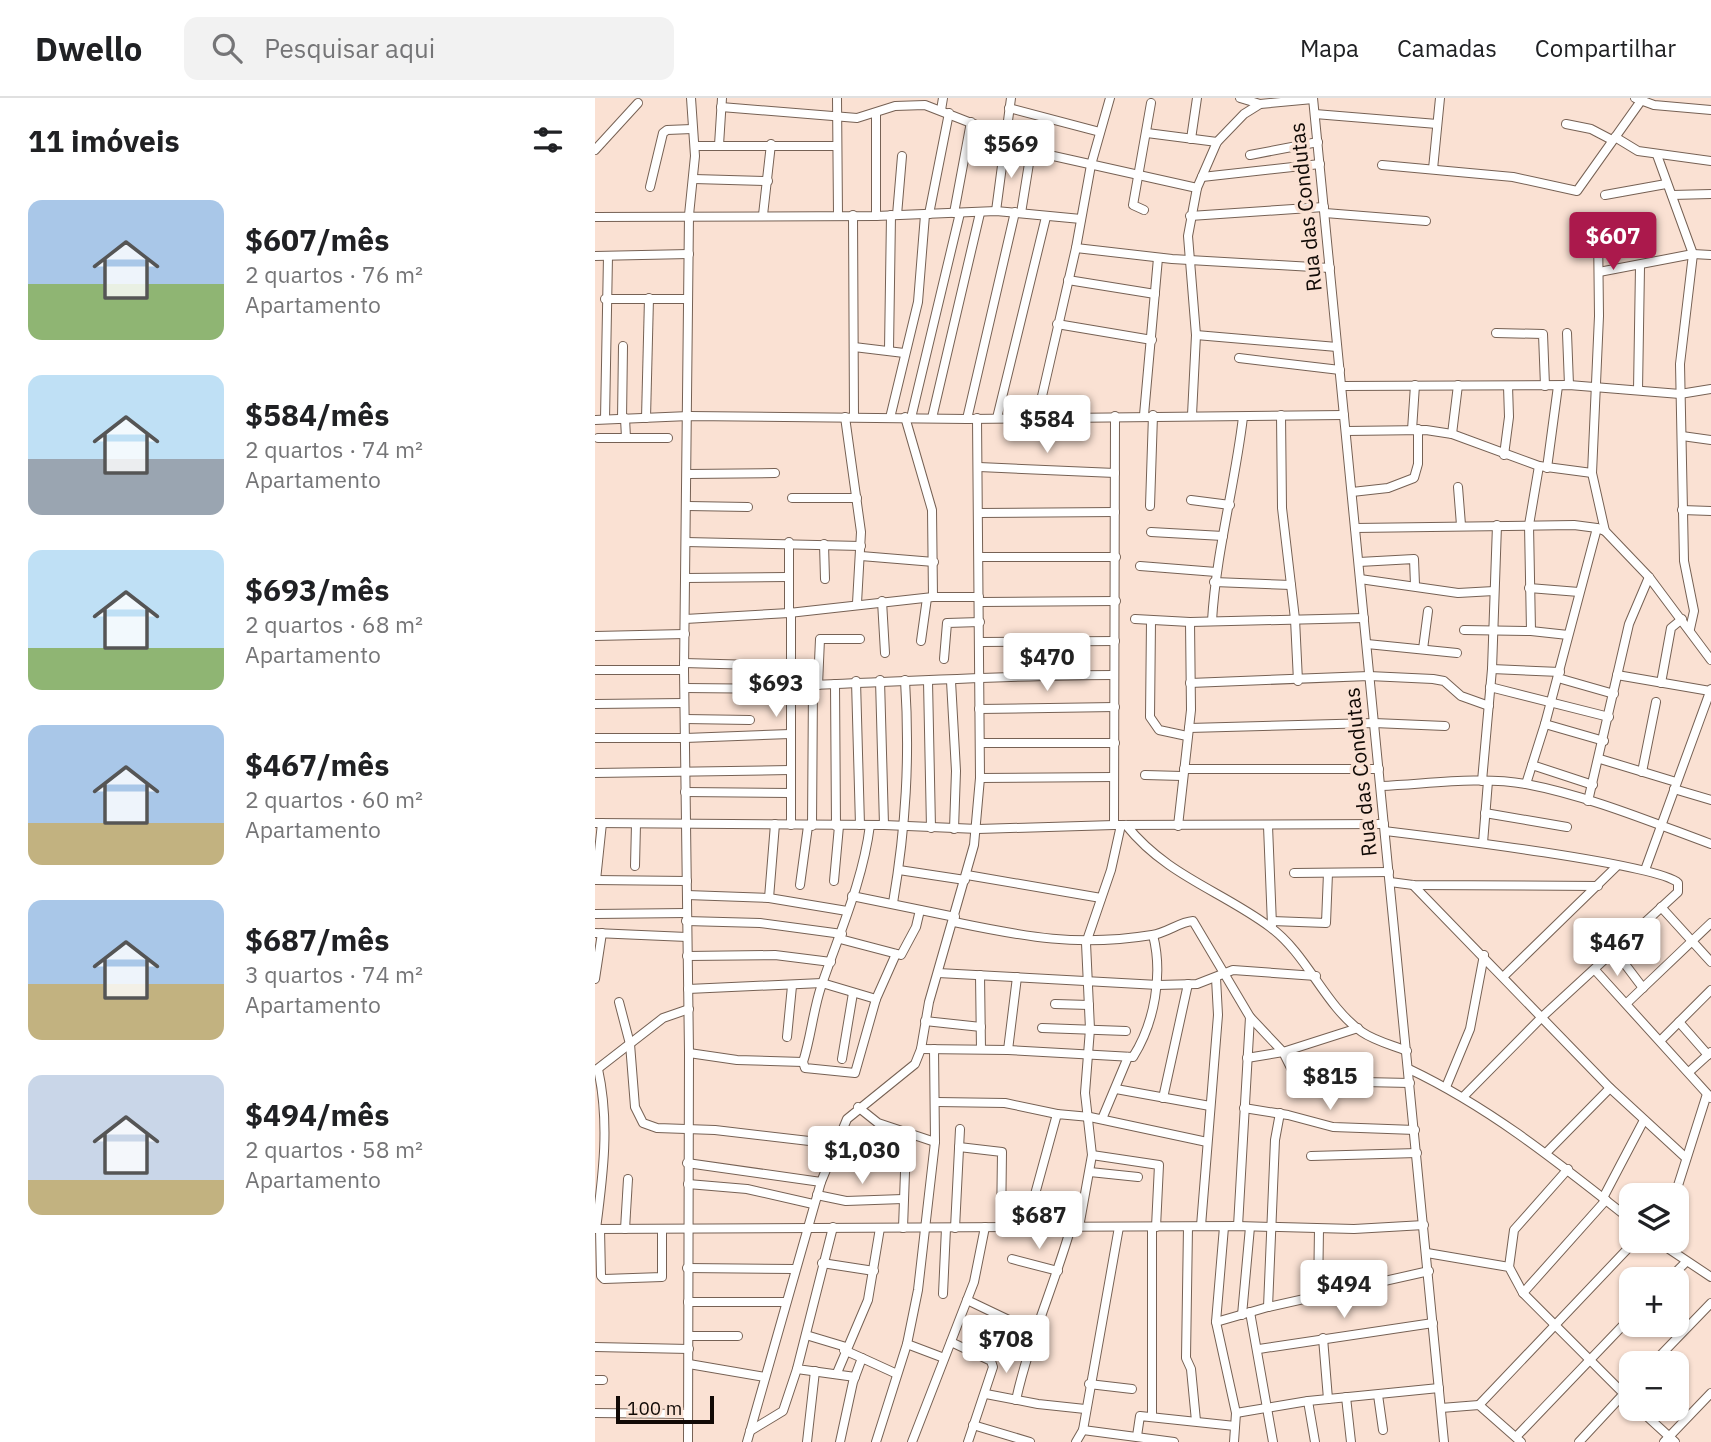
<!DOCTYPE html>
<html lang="pt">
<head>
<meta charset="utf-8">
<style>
  body { margin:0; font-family:"IBM Plex Sans",sans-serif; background:#f2f2f2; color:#202124; height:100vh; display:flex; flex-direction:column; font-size:26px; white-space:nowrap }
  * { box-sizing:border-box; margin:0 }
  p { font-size:23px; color:#757577 }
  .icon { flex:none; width:38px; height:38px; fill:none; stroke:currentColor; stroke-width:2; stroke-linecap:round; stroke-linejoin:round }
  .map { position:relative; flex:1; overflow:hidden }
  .side { display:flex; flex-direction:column; background:#fff; width:595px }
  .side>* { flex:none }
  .controls { position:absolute; left:1024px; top:1085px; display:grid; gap:14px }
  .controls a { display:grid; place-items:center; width:70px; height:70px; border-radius:14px; background:#fff; box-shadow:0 2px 5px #0004; font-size:35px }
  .scale { position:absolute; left:21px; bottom:18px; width:98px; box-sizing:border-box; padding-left:7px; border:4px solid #110a06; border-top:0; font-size:19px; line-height:24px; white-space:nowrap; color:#110a06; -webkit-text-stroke:5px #fae1d3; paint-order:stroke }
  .price { position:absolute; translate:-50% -60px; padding:0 16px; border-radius:7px; background:#fff; color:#222; font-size:23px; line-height:46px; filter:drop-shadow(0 2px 4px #0008) }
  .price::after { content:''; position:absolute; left:50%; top:42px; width:21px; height:16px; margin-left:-10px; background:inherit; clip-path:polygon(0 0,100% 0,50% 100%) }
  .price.on { background:#ab194c; color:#fff }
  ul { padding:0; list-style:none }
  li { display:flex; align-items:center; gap:21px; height:175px; padding:0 28px }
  li span { display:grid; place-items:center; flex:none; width:196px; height:140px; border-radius:14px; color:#555 }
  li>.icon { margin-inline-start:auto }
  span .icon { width:84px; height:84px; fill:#fffc; stroke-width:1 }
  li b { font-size:30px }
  h2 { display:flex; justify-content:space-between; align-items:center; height:84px; padding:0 28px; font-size:30px }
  header { display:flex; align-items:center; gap:42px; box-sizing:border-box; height:98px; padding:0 35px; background:#fff; border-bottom:2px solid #e0e0e0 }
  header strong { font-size:33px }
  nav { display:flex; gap:38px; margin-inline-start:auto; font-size:24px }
  .search { width:490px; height:63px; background:#f2f2f2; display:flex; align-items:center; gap:18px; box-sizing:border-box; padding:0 24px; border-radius:14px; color:#757577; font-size:26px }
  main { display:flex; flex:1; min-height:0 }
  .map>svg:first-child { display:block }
</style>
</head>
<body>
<header>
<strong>Dwello</strong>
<div class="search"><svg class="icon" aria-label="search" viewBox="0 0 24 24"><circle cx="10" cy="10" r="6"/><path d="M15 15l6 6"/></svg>Pesquisar aqui</div>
<nav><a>Mapa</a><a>Camadas</a><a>Compartilhar</a></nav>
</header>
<main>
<section class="side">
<h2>11 imóveis<svg class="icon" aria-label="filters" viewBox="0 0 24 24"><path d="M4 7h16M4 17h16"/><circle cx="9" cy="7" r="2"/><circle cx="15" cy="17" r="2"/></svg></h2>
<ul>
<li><span style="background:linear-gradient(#a9c7e8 60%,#8fb573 0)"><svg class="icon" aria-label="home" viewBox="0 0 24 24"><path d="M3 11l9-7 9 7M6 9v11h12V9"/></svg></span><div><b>$607/mês</b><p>2 quartos · 76 m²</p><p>Apartamento</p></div></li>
<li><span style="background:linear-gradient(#bfe0f5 60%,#9aa5b1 0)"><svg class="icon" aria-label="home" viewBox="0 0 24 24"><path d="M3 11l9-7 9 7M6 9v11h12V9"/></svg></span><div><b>$584/mês</b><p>2 quartos · 74 m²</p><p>Apartamento</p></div></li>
<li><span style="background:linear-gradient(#bfe0f5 70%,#8fb573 0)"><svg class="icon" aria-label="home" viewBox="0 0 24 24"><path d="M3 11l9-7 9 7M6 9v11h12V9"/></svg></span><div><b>$693/mês</b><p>2 quartos · 68 m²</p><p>Apartamento</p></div></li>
<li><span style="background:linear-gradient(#a9c7e8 70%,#c2b280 0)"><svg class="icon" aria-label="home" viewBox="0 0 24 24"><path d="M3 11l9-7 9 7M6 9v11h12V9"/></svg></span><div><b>$467/mês</b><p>2 quartos · 60 m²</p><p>Apartamento</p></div></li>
<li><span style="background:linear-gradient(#a9c7e8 60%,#c2b280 0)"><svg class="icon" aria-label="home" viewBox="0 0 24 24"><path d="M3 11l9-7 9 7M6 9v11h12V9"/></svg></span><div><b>$687/mês</b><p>3 quartos · 74 m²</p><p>Apartamento</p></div></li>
<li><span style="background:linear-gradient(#c9d6e8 75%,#c2b280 0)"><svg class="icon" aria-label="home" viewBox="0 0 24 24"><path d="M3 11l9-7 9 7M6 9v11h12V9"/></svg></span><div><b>$494/mês</b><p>2 quartos · 58 m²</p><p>Apartamento</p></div></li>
</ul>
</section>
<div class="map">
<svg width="1116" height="1344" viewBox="0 0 1116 1344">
  <rect width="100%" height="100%" fill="#fae1d3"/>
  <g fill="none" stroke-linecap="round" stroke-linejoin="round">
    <g stroke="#766154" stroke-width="10">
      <g id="minor">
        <polyline points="242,0 243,117"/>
        <polyline points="645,0 665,6"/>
        <polyline points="718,0 849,1344"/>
        <polyline points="1040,0 1059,7 1116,12"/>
        <polyline points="126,9 262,20 300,8 330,7 412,39 436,53 602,90"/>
        <polyline points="414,10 505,34"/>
        <polyline points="346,12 348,0"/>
        <polyline points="281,15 281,118"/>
        <polyline points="720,16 842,26"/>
        <polyline points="971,26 996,31 1017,42"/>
        <polyline points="552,35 622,44"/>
        <polyline points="1020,39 1043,53 1116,63"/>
        <polyline points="596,41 602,0"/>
        <polyline points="124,47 127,0"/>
        <polyline points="100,48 241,48"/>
        <polyline points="0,52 43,5"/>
        <polyline points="655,57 723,44"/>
        <polyline points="1062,57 1098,156 1085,266 1089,463 1099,513 1095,531"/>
        <polyline points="787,67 918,79 982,93 1048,0"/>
        <polyline points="838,71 845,0"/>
        <polyline points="607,79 725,66"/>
        <polyline points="99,81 173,83"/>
        <polyline points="55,89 68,35 72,32 97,31"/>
        <polyline points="1010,97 1071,86"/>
        <polyline points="1077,97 1116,96"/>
        <polyline points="549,112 538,107 556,5"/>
        <polyline points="401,113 416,0"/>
        <polyline points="359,115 376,24"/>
        <polyline points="426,115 436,53"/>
        <polyline points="730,115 831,123"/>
        <polyline points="334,116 354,15"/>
        <polyline points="168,117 176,46"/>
        <polyline points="258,117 259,319"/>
        <polyline points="302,117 307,58"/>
        <polyline points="595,118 729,109"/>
        <polyline points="0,119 281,118 401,113 486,121"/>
        <polyline points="1023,122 1005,128 1003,132 1004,218 997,375 1010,433 1054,479 1116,562"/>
        <polyline points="481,150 577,161 735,170"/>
        <polyline points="0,158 94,156"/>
        <polyline points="1004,174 1098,156 1116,157"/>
        <polyline points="473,182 560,196"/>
        <polyline points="10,201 93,201"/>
        <polyline points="462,226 557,242"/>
        <polyline points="901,235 948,236 950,288"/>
        <polyline points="972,235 974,287"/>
        <polyline points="601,237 742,249"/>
        <polyline points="259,249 309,255"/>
        <polyline points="294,252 296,117"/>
        <polyline points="644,260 745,272"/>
        <polyline points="747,288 974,287 1085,296 1116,291"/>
        <polyline points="1043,292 1045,169"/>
        <polyline points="549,317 563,160"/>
        <polyline points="597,317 601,237 593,138 602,90 622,44 649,16 665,6 718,1"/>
        <polyline points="686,317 687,410 700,521 703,583"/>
        <polyline points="250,319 266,434 262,505"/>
        <polyline points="310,319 337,412 338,499"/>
        <polyline points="30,320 31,340 73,340"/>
        <polyline points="51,320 54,200"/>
        <polyline points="295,320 323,204 330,117"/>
        <polyline points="316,320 365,115"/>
        <polyline points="337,320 385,115"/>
        <polyline points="402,320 451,119"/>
        <polyline points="442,320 481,150 496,67 515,0"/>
        <polyline points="10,321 13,158"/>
        <polyline points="27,321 28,248"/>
        <polyline points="372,321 420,114"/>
        <polyline points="0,322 94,318 372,321 749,317"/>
        <polyline points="817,332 820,287"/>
        <polyline points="751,333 831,332 857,336 944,368 997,375"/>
        <polyline points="857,336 863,287"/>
        <polyline points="1087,338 1116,342"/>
        <polyline points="3,340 31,340"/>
        <polyline points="909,357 914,319 913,288"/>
        <polyline points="384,369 520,375"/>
        <polyline points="952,370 963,288"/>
        <polyline points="93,376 180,375"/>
        <polyline points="863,389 866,427"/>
        <polyline points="757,394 793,390 819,380 823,366 823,331"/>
        <polyline points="197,400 262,400"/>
        <polyline points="596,402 635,407"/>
        <polyline points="93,408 153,409"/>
        <polyline points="555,408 558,317"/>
        <polyline points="1087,412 1116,413"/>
        <polyline points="383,415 520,414"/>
        <polyline points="760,430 979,427 1002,430"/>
        <polyline points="556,434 628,438"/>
        <polyline points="91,444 266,448"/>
        <polyline points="229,446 230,481"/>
        <polyline points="266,458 339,464"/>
        <polyline points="384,459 521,459"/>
        <polyline points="764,464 819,461 820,487"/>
        <polyline points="545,468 621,474"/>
        <polyline points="91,480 193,479"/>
        <polyline points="765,481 863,495 899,493"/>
        <polyline points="619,484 696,487"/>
        <polyline points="934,490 984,494"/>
        <polyline points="287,503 290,555"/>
        <polyline points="385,504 521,503"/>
        <polyline points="194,515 194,444"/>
        <polyline points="90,521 194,515 338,499 384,499"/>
        <polyline points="540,521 595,524 769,520"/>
        <polyline points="556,523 555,619 564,632 592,638"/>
        <path d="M 617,523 C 621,454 640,387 648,319"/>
        <polyline points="869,532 936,533 973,537"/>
        <polyline points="936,533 934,427 944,368"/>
        <polyline points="0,538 90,536"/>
        <polyline points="326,543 332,500"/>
        <polyline points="385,544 520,543"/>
        <polyline points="772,546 862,555"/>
        <polyline points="828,551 833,513"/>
        <polyline points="349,561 352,525 385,524"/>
        <polyline points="89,565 195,568"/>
        <polyline points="897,571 965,574"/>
        <polyline points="0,572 89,572"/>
        <polyline points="1022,577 1115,593"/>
        <polyline points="963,580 1019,596"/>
        <polyline points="285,582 289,727"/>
        <polyline points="261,583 265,727"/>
        <polyline points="333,583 336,730"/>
        <polyline points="356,583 361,673 359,731"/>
        <polyline points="595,585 774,578 838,581 849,583 866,598 894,608"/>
        <polyline points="1066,585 1076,530 1087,521"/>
        <polyline points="240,586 241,728"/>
        <polyline points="223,587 225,541 265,541"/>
        <path d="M 195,588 C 303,584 410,577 519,577"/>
        <polyline points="895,589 1014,619"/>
        <polyline points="90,590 195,591"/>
        <polyline points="0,606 89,605"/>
        <polyline points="384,611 520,609"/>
        <polyline points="90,621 155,622"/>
        <polyline points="950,626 1009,643"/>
        <polyline points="594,630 779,625 850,628"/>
        <polyline points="0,640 90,640 195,636"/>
        <polyline points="385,645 520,645"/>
        <polyline points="1005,661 1081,684"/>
        <polyline points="937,667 998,687"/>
        <polyline points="589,671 784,671"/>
        <polyline points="1047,674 1061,604"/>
        <polyline points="0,675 195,672"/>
        <polyline points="550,677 587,678"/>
        <polyline points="385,680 519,679"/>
        <polyline points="887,683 897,571 902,427"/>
        <polyline points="931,686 950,626 1002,430 1010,433"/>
        <path d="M 786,688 C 834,686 884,678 931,686 C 994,698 1056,724 1116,746"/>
        <polyline points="1079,691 1116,702"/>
        <polyline points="90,694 195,695"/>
        <polyline points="993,703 1034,526 1054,479"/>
        <polyline points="890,715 972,729"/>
        <polyline points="0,725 289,727 383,731 519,727 789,726"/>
        <polyline points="196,727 196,514"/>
        <path d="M 275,727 C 268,783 244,836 226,889 C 218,913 216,939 208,964 L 210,970 L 260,975 L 281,901 L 301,856"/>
        <polyline points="519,727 520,318"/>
        <path d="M 531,727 C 572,778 625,792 675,829 C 713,857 729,907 767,934 C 780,943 797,947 812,953"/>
        <polyline points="217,728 218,587"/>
        <polyline points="583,728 596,612 595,524"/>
        <polyline points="673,728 677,827"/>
        <path d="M 790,733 C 831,738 1064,766 1083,785 L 1083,794 L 947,919 L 869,998"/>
        <polyline points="888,745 893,683"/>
        <polyline points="40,768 41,726"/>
        <polyline points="304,772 370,782"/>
        <polyline points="1050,772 1116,591"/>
        <polyline points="699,775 794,774"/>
        <polyline points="372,777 506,800"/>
        <polyline points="0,782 92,783"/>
        <polyline points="1,782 7,725"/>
        <polyline points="239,783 244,728"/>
        <polyline points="795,784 818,787 1003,788"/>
        <polyline points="205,787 213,728"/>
        <polyline points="818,787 1015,990 1091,1060"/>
        <polyline points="92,797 174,800 252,813"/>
        <polyline points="257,798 360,819"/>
        <polyline points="174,800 180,726"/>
        <path d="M 298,805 C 311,728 315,660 310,582"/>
        <polyline points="1066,809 1116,864"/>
        <polyline points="0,816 91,815"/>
        <polyline points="91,823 165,825 247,836"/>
        <polyline points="677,823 731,825 733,775"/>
        <path d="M 359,824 C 431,839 483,849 557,837 C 572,835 584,824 598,823 L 655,919 L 643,1128"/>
        <polyline points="0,835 92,839"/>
        <polyline points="245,841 306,857 321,829 325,812"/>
        <polyline points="1020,853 1048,890"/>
        <polyline points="92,858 180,857 236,864"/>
        <polyline points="1000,872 1116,1000"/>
        <polyline points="343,875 563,887 602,886 638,872 721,878"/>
        <polyline points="385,877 386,951"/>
        <polyline points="909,878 1022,768"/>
        <polyline points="0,881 7,835"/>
        <polyline points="93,891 227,885 281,901"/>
        <polyline points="24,904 35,946 40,1009 48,1025 62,1030 120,1032 240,1046"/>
        <polyline points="1032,905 1116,825"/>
        <polyline points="460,906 494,907"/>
        <polyline points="655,919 688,954 699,976 715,978 721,983 815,985"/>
        <polyline points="330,923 386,929"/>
        <polyline points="1084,924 1113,957"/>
        <polyline points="447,930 531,933"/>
        <polyline points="192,939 197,888"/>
        <polyline points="1066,942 1116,892"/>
        <path d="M 326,951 L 413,952 L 538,959 C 560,924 568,876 558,837"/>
        <polyline points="413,952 422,879"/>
        <polyline points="94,955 142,962 208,964"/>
        <polyline points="652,960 688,954 763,930"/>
        <polyline points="247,961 258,895"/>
        <path d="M 814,971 C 896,1010 965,1066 1036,1122"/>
        <polyline points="1,972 68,920 94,911"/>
        <polyline points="1094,974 1116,954"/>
        <polyline points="851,989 875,931 889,857"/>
        <polyline points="521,991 615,1008"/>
        <polyline points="568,1000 593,886"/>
        <polyline points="342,1004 410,1005 462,1016"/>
        <polyline points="263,1009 283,1025 340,1044"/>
        <polyline points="649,1010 693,1017 738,1029 820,1032"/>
        <polyline points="507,1021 533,959"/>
        <polyline points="246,1033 287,1054 312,1062"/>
        <polyline points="364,1049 407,1054 406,1129"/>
        <polyline points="952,1054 1015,990"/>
        <polyline points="497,1057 564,1067 561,1129"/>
        <polyline points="716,1058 822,1055"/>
        <polyline points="92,1065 226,1084"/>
        <polyline points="495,1074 543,1079"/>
        <polyline points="93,1086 152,1091 218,1106"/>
        <polyline points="222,1097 251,1103 308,1101"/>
        <polyline points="1080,1097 1112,996"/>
        <polyline points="1008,1100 1049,1022"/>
        <polyline points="606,1128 623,917 621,880"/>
        <polyline points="238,1129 202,1271 260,1279"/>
        <polyline points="431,1129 462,1016 495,1019 612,1044"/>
        <polyline points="484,1129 497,1057 490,995 495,931 491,845 516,772 526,727"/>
        <polyline points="557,1129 557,1318"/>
        <polyline points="593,1129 591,1260 596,1271 601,1323"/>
        <polyline points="629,1129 621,1224 641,1315 639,1344"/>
        <polyline points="308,1130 310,1074 317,1038"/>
        <polyline points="360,1130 365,1031"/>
        <polyline points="0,1131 643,1128 759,1131 829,1127"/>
        <path d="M 1,1131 C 8,1077 15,1025 3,971"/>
        <polyline points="5,1131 6,1178 9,1181 67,1179 67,1131"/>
        <polyline points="30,1131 33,1081"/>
        <polyline points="1062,1143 1116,1179"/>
        <polyline points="832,1155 914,1169 928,1195 1036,1303"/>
        <polyline points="417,1161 463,1173"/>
        <polyline points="227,1165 279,1173"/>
        <polyline points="914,1169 919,1132 973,1071"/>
        <polyline points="92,1170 199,1171"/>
        <polyline points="1074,1181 1091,1164"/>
        <polyline points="928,1195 1011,1102"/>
        <polyline points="348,1196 351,1130"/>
        <polyline points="723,1199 724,1131"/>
        <polyline points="372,1202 439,1234"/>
        <polyline points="93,1204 190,1204"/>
        <polyline points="673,1209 680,1042 685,1015"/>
        <polyline points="655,1214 678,1344"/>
        <polyline points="647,1217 655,1129"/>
        <polyline points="621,1224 673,1209 834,1173"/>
        <polyline points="211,1237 251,1249"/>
        <polyline points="95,1238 143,1238"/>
        <polyline points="728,1240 733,1301"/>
        <polyline points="356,1244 396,1263 398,1269 373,1344"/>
        <polyline points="312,1246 349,1260"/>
        <polyline points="0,1249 94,1251"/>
        <polyline points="664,1251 838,1225"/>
        <polyline points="249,1252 267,1260"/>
        <polyline points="1058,1265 1116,1205"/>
        <polyline points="94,1266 170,1279"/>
        <polyline points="242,1275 273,1202 285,1130"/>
        <polyline points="0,1282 8,1282"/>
        <polyline points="494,1286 537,1291"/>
        <polyline points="391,1296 443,1306 490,1311"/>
        <polyline points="783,1297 788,1332"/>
        <polyline points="751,1299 756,1344"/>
        <path d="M 421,1302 C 434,1243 459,1188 476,1129"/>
        <polyline points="713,1303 720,1344"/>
        <polyline points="884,1307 1040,1143"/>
        <polyline points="846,1310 884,1307 926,1344"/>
        <polyline points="1044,1311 1080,1344"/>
        <polyline points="0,1315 93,1316"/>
        <polyline points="641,1315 713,1303 844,1290"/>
        <polyline points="378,1327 435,1344"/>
        <polyline points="488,1332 579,1344"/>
        <polyline points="155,1333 188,1313 202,1271"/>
        <polyline points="542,1338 545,1318 640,1328"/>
        <polyline points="921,1339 1036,1219"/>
        <polyline points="93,1344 94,955 89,572 94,117 100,58 96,0"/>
        <polyline points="152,1344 226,1084 252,1021 320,966 326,951 334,904 379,747 385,680 382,320"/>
        <polyline points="212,1344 220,1273"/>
        <polyline points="245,1344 258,1284 267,1260 302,1276"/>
        <polyline points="281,1344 312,1246 323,1192 340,1044 339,951"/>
        <polyline points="317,1344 379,1184 390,1129"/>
        <polyline points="481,1344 488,1332 524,1129"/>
        <polyline points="984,1344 1036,1288"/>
        <polyline points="1069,1344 1116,1295"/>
      </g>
    </g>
    <use href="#minor" stroke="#fff" stroke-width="8"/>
  </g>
  <g text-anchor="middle" stroke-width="7" stroke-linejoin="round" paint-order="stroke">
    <g font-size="21" fill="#110a06" stroke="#fae1d3">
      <text transform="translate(711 109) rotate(-96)" y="7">Rua das Condutas</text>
      <text transform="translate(766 674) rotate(-96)" y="7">Rua das Condutas</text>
    </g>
  </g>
</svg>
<div class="controls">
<a><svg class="icon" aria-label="layers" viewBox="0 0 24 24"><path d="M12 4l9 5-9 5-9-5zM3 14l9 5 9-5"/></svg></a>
<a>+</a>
<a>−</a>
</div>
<div class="scale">100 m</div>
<b class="price" style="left:416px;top:82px">$569</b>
<b class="price on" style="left:1018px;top:174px">$607</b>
<b class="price" style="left:452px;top:357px">$584</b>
<b class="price" style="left:452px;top:595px">$470</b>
<b class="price" style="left:181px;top:621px">$693</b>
<b class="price" style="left:1022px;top:880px">$467</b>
<b class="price" style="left:735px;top:1014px">$815</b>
<b class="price" style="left:267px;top:1088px">$1,030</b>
<b class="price" style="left:444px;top:1153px">$687</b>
<b class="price" style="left:749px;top:1222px">$494</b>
<b class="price" style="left:411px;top:1277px">$708</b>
</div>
</main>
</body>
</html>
